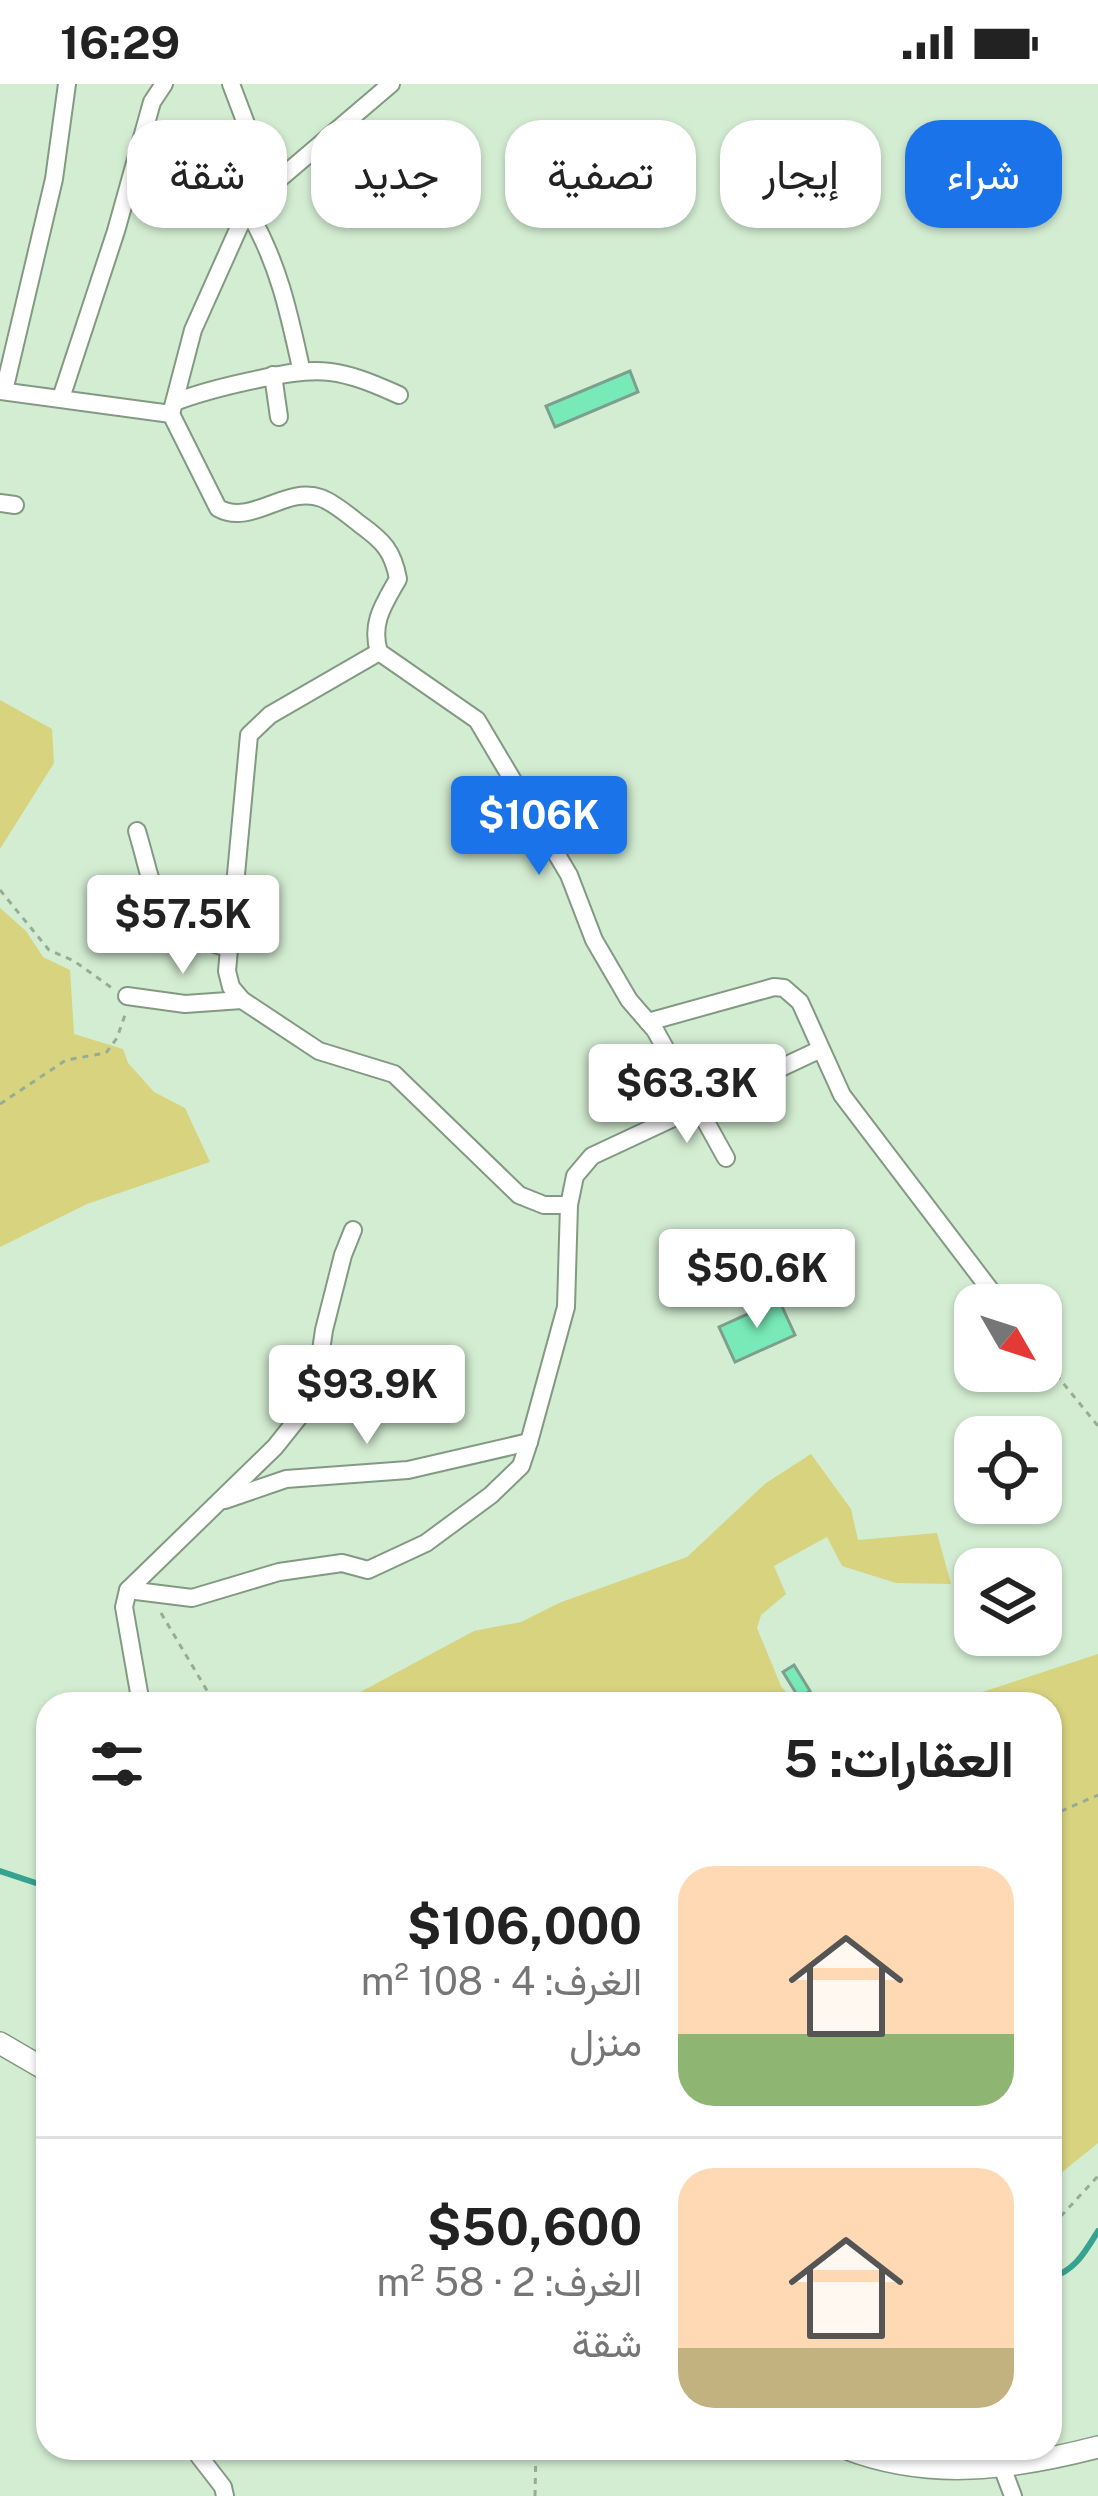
<!DOCTYPE html>
<html lang="ar">
<head>
<meta charset="utf-8">
<style>
  body { margin:0; font-family:"Public Sans",Vazirmatn,sans-serif; background:#f2f2f2; color:#222; direction:rtl; height:100vh; display:flex; flex-direction:column; font-size:45px; white-space:nowrap }
  * { box-sizing:border-box; margin:0 }
  p { font-size:39px; color:#767676 }
  .icon { flex:none; width:66px; height:66px; fill:none; stroke:currentColor; stroke-width:2; stroke-linecap:round; stroke-linejoin:round }
  .map { position:relative; flex:1; overflow:hidden; direction:ltr }
  .side { position:absolute; left:36px; top:1608px; width:1026px; height:768px; display:flex; flex-direction:column; background:#fff; border-radius:36px; box-shadow:0 3px 9px #0004; direction:rtl }
  .side>* { flex:none }
  .banner { position:absolute; left:36px; top:36px; width:1026px; height:108px; direction:rtl; display:flex; gap:24px }
  .needle { width:78px; rotate:129deg }
  .tools { position:absolute; left:954px; top:1200px; display:grid; gap:24px }
  .tools a { display:grid; place-items:center; width:108px; height:108px; border-radius:24px; background:#fff; box-shadow:0 3px 9px #0004; font-size:60px }
  .price { position:absolute; translate:-50% -102px; padding:0 27px; border-radius:12px; background:#fff; color:#222; font-size:39px; line-height:78px; filter:drop-shadow(0 3px 6px #0008) }
  .price::after { content:''; position:absolute; left:50%; top:72px; width:36px; height:27px; margin-left:-18px; background:inherit; clip-path:polygon(0 0,100% 0,50% 100%) }
  .price.active { background:#1a73e8; color:#fff }
  ul { padding:0; list-style:none }
  li { display:flex; align-items:center; gap:36px; height:300px; padding:0 48px }
  li+li { border-top:3px solid #e0e0e0 }
  li span { display:grid; place-items:center; flex:none; width:336px; height:240px; border-radius:36px; color:#555 }
  li>.icon { margin-inline-start:auto }
  span .icon { width:144px; height:144px; fill:#fffc; stroke-width:1 }
  li b { font-size:51px }
  h2 { display:flex; justify-content:space-between; align-items:center; height:144px; padding:0 48px; font-size:51px }
  .chip { padding:0 42px; border-radius:36px; background:#fff; box-shadow:0 3px 9px #0004; font-size:42px; line-height:108px }
  .chip.active { background:#1a73e8; color:#fff }
  .status { display:flex; justify-content:space-between; align-items:center; height:84px; padding:0 60px; background:#fff; direction:ltr }
  .status svg { height:33px; fill:currentColor }
  .map>svg:first-child { display:block }
</style>
</head>
<body>
<div class="status"><b>16:29</b><svg viewBox="0 0 49 12"><path d="M0 12V9h3v3zM5 12V6h3v6zM10 12V3h3v9zM15 12V0h3v12zM26 1h20v11H26zM47 4h2v5h-2z"/></svg></div>
<div class="map">
<svg width="1098" height="2412" viewBox="0 0 1098 2412">
  <rect width="100%" height="100%" fill="#d3edd2"/>
  <g fill="#d7d37e">
    <polygon points="0,616 52,645 54,679 0,765"/>
    <polygon points="0,824 26,847 43,873 70,886 74,950 123,965 128,979 154,1008 185,1024 210,1078 87,1120 0,1163"/>
    <polygon points="811,1370 851,1425 858,1456 937,1449 951,1500 896,1499 842,1482 827,1453 774,1482 786,1510 761,1531 757,1544 781,1602 796,1620 338,1620 474,1547 521,1538 559,1519 687,1473 766,1399"/>
    <polygon points="1098,1570 1098,2059 1050,2098 1050,1620 925,1620 961,1615"/>
  </g>
  <g fill="none" stroke-linecap="round" stroke-linejoin="round">
    <g stroke="#36a391" stroke-width="6">
      <polyline points="0,1787 48,1803"/>
      <path d="M 1050,2194 C 1075,2187 1085,2168 1098,2147"/>
    </g>
  </g>
  <g fill="#78eab7" stroke="#7d9f8e" stroke-width="3">
    <polygon points="630,287 638,308 555,343 546,322"/>
    <polygon points="779,1216 795,1251 735,1278 719,1243"/>
    <polygon points="794,1581 810,1607 799,1614 783,1588"/>
  </g>
  <g fill="none" stroke-linecap="round" stroke-linejoin="round">
    <g stroke="#839a82" stroke-width="20">
      <g id="minor">
        <polyline points="231,0 270,103"/>
        <path d="M 249,129 C 278,178 289,229 301,284"/>
        <polyline points="273,291 279,333"/>
        <polyline points="0,307 171,330 193,246 240,141 270,103 391,0"/>
        <polyline points="4,307 54,95 67,0"/>
        <polyline points="61,314 116,147 152,18 164,0"/>
        <path d="M 175,318 C 204,307 230,301 259,295 C 321,281 341,285 399,311"/>
        <path d="M 171,330 L 218,424 C 251,443 286,401 321,414 C 335,419 349,432 361,441 C 383,457 393,467 398,495 C 384,520 370,539 379,568 L 477,636 L 569,791 L 594,856 L 629,916 L 655,946 L 726,1074"/>
        <polyline points="0,419 15,421"/>
        <polyline points="379,568 270,631 249,651 227,887 231,903 242,916 319,967 394,990 519,1111 544,1121 569,1121"/>
        <path d="M 137,747 C 158,817 152,844 229,864"/>
        <polyline points="127,912 185,920 242,916"/>
        <polyline points="648,938 774,903 784,904 800,918 842,1011 1001,1220"/>
        <polyline points="225,1416 286,1395 408,1386 529,1358"/>
        <polyline points="128,1506 192,1514 279,1488 342,1479 368,1486 426,1459 491,1411 521,1382 529,1358 566,1223 569,1121 575,1092 592,1072 819,966"/>
        <polyline points="141,1620 124,1523 128,1506 275,1363 314,1314 324,1246 343,1171 353,1146"/>
        <polyline points="199,2372 223,2403 225,2412"/>
        <polyline points="1002,2383 1013,2412"/>
      </g>
    </g>
    <g stroke="#839a82" stroke-width="24">
      <g id="tertiary">
        <polyline points="0,1959 48,1987"/>
        <path d="M 845,2364 C 930,2397 1013,2385 1098,2363"/>
      </g>
    </g>
    <g stroke="#97ac97" stroke-width="3" stroke-dasharray="6 6" stroke-linecap="butt">
      <polyline points="0,806 49,866 74,877 112,904"/>
      <polyline points="0,1020 66,976 106,969 117,954 126,928"/>
      <polyline points="1041,1272 1098,1342"/>
      <polyline points="161,1529 215,1620"/>
      <polyline points="801,1620 806,1618"/>
      <polyline points="1050,1732 1098,1711"/>
      <polyline points="1050,2138 1062,2131 1098,2092"/>
      <polyline points="535,2412 536,2364"/>
    </g>
    <use href="#minor" stroke="#fff" stroke-width="16"/>
    <use href="#tertiary" stroke="#fff" stroke-width="21"/>
  </g>
</svg>
<div class="tools">
<a><svg class="needle" viewBox="-14 -14 28 28"><path d="M0-13l5 13h-10z" fill="#e53935"/><path d="M0 13l5-13h-10z" fill="#767676"/></svg></a>
<a><svg class="icon" aria-label="locate" viewBox="0 0 24 24"><circle cx="12" cy="12" r="6"/><path d="M12 2v4M12 18v4M2 12h4M18 12h4"/></svg></a>
<a><svg class="icon" aria-label="layers" viewBox="0 0 24 24"><path d="M12 4l9 5-9 5-9-5zM3 14l9 5 9-5"/></svg></a>
</div>
<b class="price active" style="left:539px;top:794px">$106K</b>
<b class="price" style="left:183px;top:893px">$57.5K</b>
<b class="price" style="left:687px;top:1062px">$63.3K</b>
<b class="price" style="left:757px;top:1247px">$50.6K</b>
<b class="price" style="left:367px;top:1363px">$93.9K</b>
<div class="banner">
<a class="chip active">شراء</a>
<a class="chip">إيجار</a>
<a class="chip">تصفية</a>
<a class="chip">جديد</a>
<a class="chip">شقة</a>
</div>
<section class="side">
<h2>العقارات: 5<svg class="icon" aria-label="filters" viewBox="0 0 24 24"><path d="M4 7h16M4 17h16"/><circle cx="9" cy="7" r="2"/><circle cx="15" cy="17" r="2"/></svg></h2>
<ul>
<li><span style="background:linear-gradient(#ffd9b3 70%,#8fb573 0)"><svg class="icon" aria-label="home" viewBox="0 0 24 24"><path d="M3 11l9-7 9 7M6 9v11h12V9"/></svg></span><div><b>$106,000</b><p>الغرف: 4 · 108 m²</p><p>منزل</p></div></li>
<li><span style="background:linear-gradient(#ffd9b3 75%,#c2b280 0)"><svg class="icon" aria-label="home" viewBox="0 0 24 24"><path d="M3 11l9-7 9 7M6 9v11h12V9"/></svg></span><div><b>$50,600</b><p>الغرف: 2 · 58 m²</p><p>شقة</p></div></li>
</ul>
</section>
</div>
</body>
</html>
